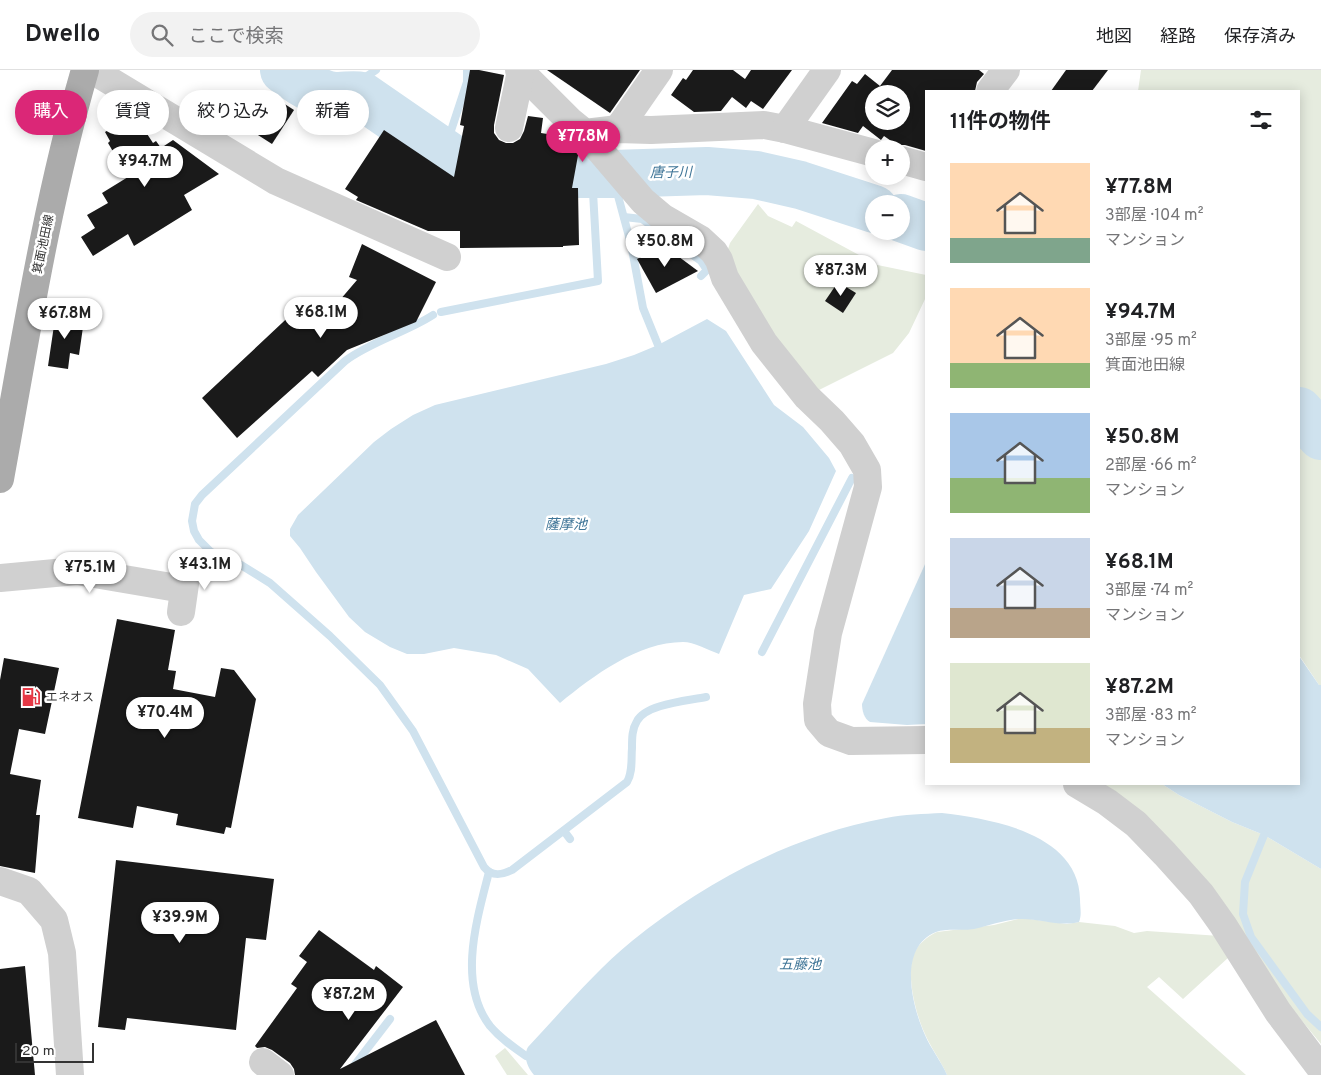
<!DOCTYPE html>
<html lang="ja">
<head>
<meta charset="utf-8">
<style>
  body { margin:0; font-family:Overpass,"Noto Sans JP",sans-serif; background:#f2f2f2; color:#202124; height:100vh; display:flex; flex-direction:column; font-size:19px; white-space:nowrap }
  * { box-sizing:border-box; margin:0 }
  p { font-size:16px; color:#757577 }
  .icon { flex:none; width:28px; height:28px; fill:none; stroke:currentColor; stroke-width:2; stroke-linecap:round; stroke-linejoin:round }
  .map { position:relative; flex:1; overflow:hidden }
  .panel { position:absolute; left:925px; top:20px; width:375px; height:695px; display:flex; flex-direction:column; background:#fff; border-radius:0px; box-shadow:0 2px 12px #0003 }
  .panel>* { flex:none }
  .hud { position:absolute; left:15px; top:20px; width:475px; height:45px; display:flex; gap:10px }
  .controls { position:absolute; left:865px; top:15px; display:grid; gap:10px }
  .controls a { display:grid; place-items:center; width:45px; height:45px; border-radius:50%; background:#fff; box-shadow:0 2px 12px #0003; font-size:25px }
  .scale { position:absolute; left:15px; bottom:12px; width:79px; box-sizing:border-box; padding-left:5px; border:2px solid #333; border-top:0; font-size:14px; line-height:18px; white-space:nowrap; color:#333; -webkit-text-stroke:4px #fff; paint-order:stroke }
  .price { position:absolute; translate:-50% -42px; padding:0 11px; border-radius:18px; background:#fff; color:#222; font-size:16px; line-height:32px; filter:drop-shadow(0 1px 2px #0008) }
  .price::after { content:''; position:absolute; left:50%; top:30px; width:15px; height:11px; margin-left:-8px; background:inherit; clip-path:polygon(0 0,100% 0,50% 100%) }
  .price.current { background:#db2777; color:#fff }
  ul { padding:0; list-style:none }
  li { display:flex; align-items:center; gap:15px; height:125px; padding:0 25px }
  li span { display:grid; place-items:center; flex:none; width:140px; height:100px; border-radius:0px; color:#555 }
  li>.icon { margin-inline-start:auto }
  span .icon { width:60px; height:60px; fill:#fffc; stroke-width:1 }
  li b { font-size:21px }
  h2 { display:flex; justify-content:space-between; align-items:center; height:60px; padding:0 25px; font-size:21px }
  .tag { padding:0 18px; border-radius:22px; background:#fff; box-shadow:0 2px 12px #0003; font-size:18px; line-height:45px }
  .tag.current { background:#db2777; color:#fff }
  header { display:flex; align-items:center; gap:30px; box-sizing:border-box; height:70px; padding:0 25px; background:#fff; border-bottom:1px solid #e0e0e0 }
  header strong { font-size:24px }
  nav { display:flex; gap:28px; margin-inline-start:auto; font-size:18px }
  .search { width:350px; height:45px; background:#f2f2f2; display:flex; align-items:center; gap:12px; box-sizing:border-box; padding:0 18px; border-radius:28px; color:#757577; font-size:19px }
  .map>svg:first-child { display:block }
</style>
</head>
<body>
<header>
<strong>Dwello</strong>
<div class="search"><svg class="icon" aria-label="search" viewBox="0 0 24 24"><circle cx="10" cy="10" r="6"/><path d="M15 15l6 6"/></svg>ここで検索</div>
<nav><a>地図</a><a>経路</a><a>保存済み</a></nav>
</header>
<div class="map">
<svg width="1321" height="1005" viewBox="0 0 1321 1005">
  <rect width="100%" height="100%" fill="#fff"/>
  <g fill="#e6ecdf">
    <polygon points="1141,0 1321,0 1321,615 1319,615 1299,585 1299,21 1138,21"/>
    <polygon points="758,134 768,146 792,157 796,151 859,185 863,192 926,205 926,227 909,263 893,283 811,324 728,196 726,185 730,173"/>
    <polygon points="1095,714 1162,714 1179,725 1232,752 1264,765 1321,799 1321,974 1280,924"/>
    <path d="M 1018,849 L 1030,849 L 1067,854 L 1079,852 L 1115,856 L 1134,863 L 1147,861 L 1220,866 L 1229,887 L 1183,929 L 1159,907 L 1147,917 L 1246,1005 L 947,1005 C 941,991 931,978 925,964 C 916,945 903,898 917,878 C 922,871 930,865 937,862 L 994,855 Z"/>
    <polygon points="505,978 528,1005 507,1005 495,986"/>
  </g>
  <g fill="#cfe2ee">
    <path d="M 707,249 L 726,261 L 774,335 L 803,357 L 829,388 L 836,401 L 809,461 L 771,519 L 744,525 L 719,584 C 708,580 694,572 683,572 C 638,572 593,606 560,633 L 528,599 L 496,585 L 454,578 L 424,584 L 407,584 L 390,577 L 365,562 L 349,547 L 316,502 L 300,478 L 290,466 L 290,459 L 298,445 L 374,372 L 391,359 L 413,345 L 435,335 L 606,294 L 634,285 L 658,275 Z"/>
    <path d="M 926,492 L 926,654 L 907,655 L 870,652 C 864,649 862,640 862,634 Z"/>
    <polygon points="1299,586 1319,615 1321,615 1321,799 1264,765 1232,752 1179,725 1162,714 1299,714"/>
    <path d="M 942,743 C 993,749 1079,764 1080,829 C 1080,837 1082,845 1079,852 C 1059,857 1039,848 1019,849 C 1003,850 989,856 974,859 C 961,861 947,858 936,862 C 897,878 912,936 925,965 C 931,979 941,991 947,1005 L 534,1005 C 527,997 523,986 528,977 C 562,941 594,902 632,871 C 705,812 793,765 886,748 C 904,744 924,744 942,743 Z"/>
  </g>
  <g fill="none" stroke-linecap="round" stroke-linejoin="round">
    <g stroke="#cfe2ee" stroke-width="8">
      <polyline points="338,26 376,0"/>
      <polyline points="444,82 467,12 467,0"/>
      <polyline points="614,111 631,174 643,238 658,275"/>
      <polyline points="624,147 642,149 701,191 707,200 701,206"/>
      <polyline points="441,242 598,211 592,104"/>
      <path d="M 433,245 C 405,263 372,271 345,291 L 202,425 L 195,434 L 192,451 L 194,461 L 199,470 L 211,482 L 241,495 L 270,513 L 330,566 L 380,615 L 413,661 L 484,797 C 492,807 502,805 512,800 L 627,712 C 633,702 631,689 632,678 C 632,668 632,659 637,651 C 646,634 687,631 706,627"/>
      <polyline points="762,582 852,408"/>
      <polyline points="564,761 570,769"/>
      <polyline points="1264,765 1245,812 1243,844 1251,867 1307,944 1321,957"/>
      <path d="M 489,802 C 477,849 457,913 490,956 C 500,968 513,977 526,986"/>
      <polyline points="347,1005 390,949"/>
    </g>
    <g stroke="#cfe2ee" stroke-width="48">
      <path d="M 284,0 C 297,10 322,27 338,26 C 347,26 353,24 362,26 L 475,104 L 612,104 L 707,101 L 756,105 L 800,115 L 874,139"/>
      <polyline points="901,148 926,157"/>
      <polyline points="1299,341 1321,366"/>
    </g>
  </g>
  <g fill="#1a1a1a" fill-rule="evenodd">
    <polygon points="470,0 479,0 504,5 494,55 494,63 499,70 506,73 513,73 520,69 524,61 528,46 543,48 541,63 566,67 579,80 572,118 578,118 579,175 563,176 563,177 460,178 460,161 428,161 356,130 358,127 345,119 384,60 454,107 464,56 460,55"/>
    <polygon points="547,0 640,0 610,43"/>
    <polygon points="693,0 733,0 745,9 751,0 792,0 763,39 751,31 746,38 732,27 721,41 694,42 671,25 683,8 686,10"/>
    <path d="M 892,0 L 979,0 L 984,4 L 977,12 L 975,21 L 926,21 L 926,81 L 905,75 L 897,75 L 884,66 L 881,70 L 863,56 L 858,63 L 822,53 L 852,11 L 857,14 L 865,4 L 880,16 ZM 874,24 L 901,24 L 901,51 L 874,51 Z"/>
    <polygon points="1066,0 1108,0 1092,21 1051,21"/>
    <polygon points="269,24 294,40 272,74 247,58"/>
    <polygon points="132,45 135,51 138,50 153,73 156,71 161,78 173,70 219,104 184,125 192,140 134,176 128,164 93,186 81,167 95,158 87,145 108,133 102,123 128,107 108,73 110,71 105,62"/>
    <polygon points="362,174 436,212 416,252 347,280 318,307 312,301 237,368 202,328 298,238 316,258 357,210 349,207"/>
    <polygon points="663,175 698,201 656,223 637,189"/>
    <polygon points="838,212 856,223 843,243 825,231"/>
    <polygon points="56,242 76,245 74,256 83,257 79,285 70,283 68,299 48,296"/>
    <polygon points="117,549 175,560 168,600 176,601 173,619 215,627 221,598 234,600 256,629 231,758 226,757 224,764 176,755 178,744 137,736 133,758 78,748"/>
    <polygon points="4,588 59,598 45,664 19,659 10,704 41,710 36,745 40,745 35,803 0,796 0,610"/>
    <polygon points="116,790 274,809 266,870 246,868 236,960 127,948 125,960 98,957"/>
    <polygon points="319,860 374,900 376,896 403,917 340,999 436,950 465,1005 295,1005 294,999 290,993 272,980 265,977 257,978 255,976 297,918 291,914 307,892 299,886"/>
    <polygon points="25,896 35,1005 0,1005 0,899"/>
  </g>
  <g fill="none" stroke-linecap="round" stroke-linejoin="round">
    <g stroke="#d0d0d0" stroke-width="28">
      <polyline points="92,0 276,111 447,187"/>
      <polyline points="519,0 569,50 585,63 618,59 651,60 764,55 785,59 874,83"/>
      <polyline points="990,21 1006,0"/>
      <polyline points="509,58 521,1"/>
      <polyline points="618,59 659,0"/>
      <polyline points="785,59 827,0"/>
      <polyline points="585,63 643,131 662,147 700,169 714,182 719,190 725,208 764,273 807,327 832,351 852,374 867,400 868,417 828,563 817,634 818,650 829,663 851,671 926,670"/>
      <polyline points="901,90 926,97"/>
      <polyline points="0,508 77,501 183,519"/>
      <polyline points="181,542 188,493"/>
      <polyline points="1077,714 1107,732 1136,754 1165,784 1201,824 1223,855 1278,942 1321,999"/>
      <polyline points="0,811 29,821 54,850 62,883 70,1005"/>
      <polyline points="263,992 280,1005"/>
    </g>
    <path stroke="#ababab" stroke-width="28" d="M 0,409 C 25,272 46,134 85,0"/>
  </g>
  <defs>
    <g id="fuel-bare" transform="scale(1.5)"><path d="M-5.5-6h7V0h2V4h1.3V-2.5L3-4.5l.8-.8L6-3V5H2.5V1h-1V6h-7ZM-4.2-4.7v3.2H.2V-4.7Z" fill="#e63946" stroke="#fff" stroke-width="2.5" paint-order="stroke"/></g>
  </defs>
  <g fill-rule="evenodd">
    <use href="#fuel-bare" x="31" y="627"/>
  </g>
  <g text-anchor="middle" stroke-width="5" stroke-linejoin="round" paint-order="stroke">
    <g font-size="12" fill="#333" stroke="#fff">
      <text transform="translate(43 174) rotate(-78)" y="4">箕面池田線</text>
    </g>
    <g font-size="12" fill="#333" stroke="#fff" text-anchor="start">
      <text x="46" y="631">エネオス</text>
    </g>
    <g font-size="14" font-style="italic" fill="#3f7597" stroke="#fff">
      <text transform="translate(671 102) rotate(-1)" y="5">唐子川</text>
      <text x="566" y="459">薩摩池</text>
      <text x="800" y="899">五藤池</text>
    </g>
  </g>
</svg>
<div class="controls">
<a><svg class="icon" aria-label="layers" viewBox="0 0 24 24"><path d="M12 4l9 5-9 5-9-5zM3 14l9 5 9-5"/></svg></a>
<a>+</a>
<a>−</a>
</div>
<div class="scale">20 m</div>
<b class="price current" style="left:583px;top:93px">¥77.8M</b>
<b class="price" style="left:145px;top:118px">¥94.7M</b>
<b class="price" style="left:665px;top:198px">¥50.8M</b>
<b class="price" style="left:841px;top:227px">¥87.3M</b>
<b class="price" style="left:321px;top:269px">¥68.1M</b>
<b class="price" style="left:65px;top:270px">¥67.8M</b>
<b class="price" style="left:205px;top:521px">¥43.1M</b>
<b class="price" style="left:90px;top:524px">¥75.1M</b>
<b class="price" style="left:165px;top:669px">¥70.4M</b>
<b class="price" style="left:180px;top:874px">¥39.9M</b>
<b class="price" style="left:349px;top:951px">¥87.2M</b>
<div class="hud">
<a class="tag current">購入</a>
<a class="tag">賃貸</a>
<a class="tag">絞り込み</a>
<a class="tag">新着</a>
</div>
<section class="panel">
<h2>11件の物件<svg class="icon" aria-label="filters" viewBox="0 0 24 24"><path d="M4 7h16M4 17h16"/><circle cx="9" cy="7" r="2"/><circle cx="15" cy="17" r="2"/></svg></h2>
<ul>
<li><span style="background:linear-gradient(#ffd9b3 75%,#7fa58c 0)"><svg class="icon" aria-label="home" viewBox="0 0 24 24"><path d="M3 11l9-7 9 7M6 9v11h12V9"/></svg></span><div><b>¥77.8M</b><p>3部屋 · 104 m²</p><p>マンション</p></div></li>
<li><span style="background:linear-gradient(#ffd9b3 75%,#8fb573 0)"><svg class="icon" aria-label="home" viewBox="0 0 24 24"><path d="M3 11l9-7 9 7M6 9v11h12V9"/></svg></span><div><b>¥94.7M</b><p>3部屋 · 95 m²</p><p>箕面池田線</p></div></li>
<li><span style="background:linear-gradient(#a9c7e8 65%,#8fb573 0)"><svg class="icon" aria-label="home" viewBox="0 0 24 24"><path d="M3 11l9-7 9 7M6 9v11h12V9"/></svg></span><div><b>¥50.8M</b><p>2部屋 · 66 m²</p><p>マンション</p></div></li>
<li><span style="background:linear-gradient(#c9d6e8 70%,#b9a48a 0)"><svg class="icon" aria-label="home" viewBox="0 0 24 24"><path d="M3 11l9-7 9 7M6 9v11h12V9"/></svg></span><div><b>¥68.1M</b><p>3部屋 · 74 m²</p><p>マンション</p></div></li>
<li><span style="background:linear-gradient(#dfe7d0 65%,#c2b280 0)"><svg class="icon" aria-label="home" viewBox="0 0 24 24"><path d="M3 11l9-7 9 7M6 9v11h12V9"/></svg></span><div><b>¥87.2M</b><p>3部屋 · 83 m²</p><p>マンション</p></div></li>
</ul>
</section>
</div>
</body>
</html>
